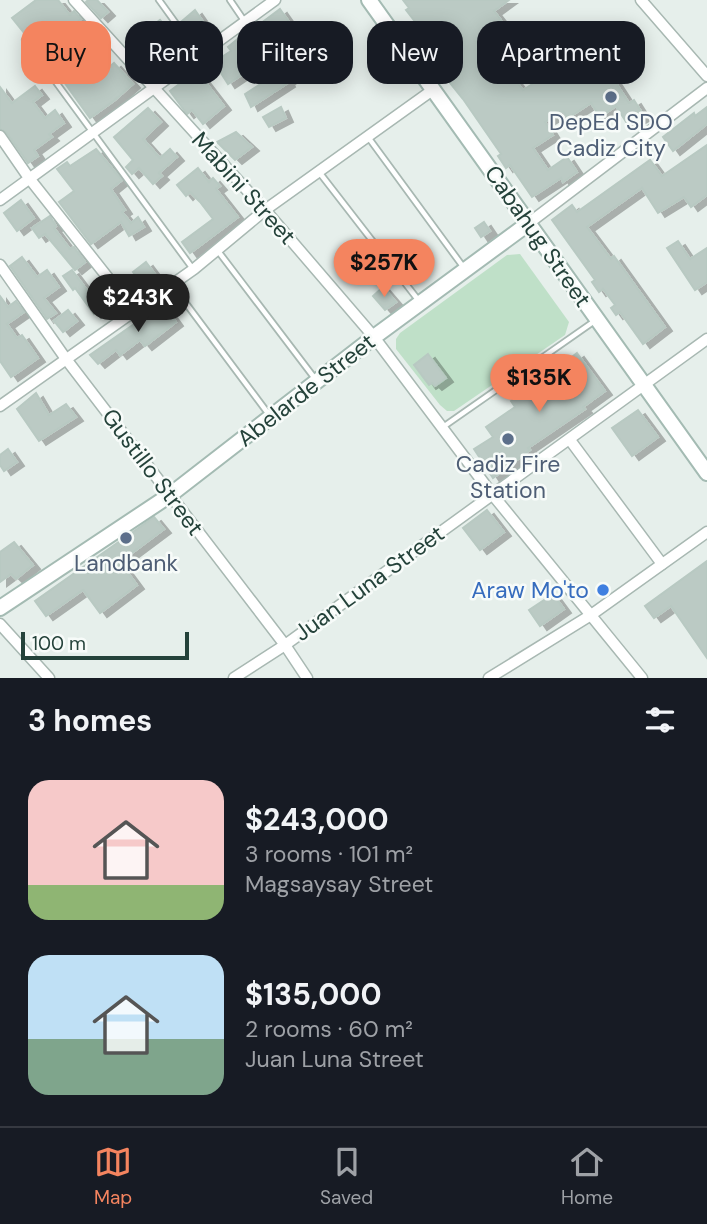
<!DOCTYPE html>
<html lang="en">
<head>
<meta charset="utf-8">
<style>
  body { margin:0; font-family:"DM Sans",sans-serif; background:#242831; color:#f1f3f6; height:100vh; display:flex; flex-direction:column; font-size:26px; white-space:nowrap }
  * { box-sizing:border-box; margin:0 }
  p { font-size:23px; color:#9ea1a6 }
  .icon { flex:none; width:38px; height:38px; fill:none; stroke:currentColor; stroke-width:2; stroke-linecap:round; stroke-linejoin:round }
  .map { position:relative; height:678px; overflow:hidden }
  .drawer { display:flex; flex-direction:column; background:#171b24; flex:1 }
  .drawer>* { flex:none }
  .guide { position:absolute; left:21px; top:21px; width:665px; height:63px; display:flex; gap:14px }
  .scale { position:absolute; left:21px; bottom:18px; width:168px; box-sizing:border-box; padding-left:7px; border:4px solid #24423a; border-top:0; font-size:19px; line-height:24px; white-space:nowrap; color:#24423a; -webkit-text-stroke:5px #f7fbf9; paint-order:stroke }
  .price { position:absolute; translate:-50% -60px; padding:0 16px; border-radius:24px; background:#f4845f; color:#111; font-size:23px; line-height:46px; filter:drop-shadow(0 2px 4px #0008) }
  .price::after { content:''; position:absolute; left:50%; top:42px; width:21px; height:16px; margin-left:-10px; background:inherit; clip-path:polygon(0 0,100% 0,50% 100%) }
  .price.selected { background:#222; color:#fff }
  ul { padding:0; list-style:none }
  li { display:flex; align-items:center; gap:21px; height:175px; padding:0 28px }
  li span { display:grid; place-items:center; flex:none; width:196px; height:140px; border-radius:21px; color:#555 }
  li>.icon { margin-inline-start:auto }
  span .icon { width:84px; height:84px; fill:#fffc; stroke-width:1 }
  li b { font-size:30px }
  h2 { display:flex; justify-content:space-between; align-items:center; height:84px; padding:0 28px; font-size:30px }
  .chip { padding:0 24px; border-radius:21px; background:#171b24; box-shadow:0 4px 18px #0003; font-size:24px; line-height:63px }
  .chip.selected { background:#f4845f; color:#111 }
  .dock { display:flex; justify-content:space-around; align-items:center; height:98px; border-top:2px solid #363941; background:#171b24; font-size:19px; color:#9ea1a6 }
  .dock a { display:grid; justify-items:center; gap:4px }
  .dock .selected { color:#f4845f }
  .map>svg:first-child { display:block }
</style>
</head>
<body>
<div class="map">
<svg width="707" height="678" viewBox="0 0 707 678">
  <defs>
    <filter id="shadow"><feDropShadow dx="7" dy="4" stdDeviation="0" flood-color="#0004"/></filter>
  </defs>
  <rect width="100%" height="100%" fill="#e6efeb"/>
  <polygon fill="#bfe0c8" points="520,254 569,322 565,335 454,411 447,411 440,405 396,349 396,339 400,333 507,255"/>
  <g fill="#bbcac4" stroke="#b8c9c2" stroke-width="2" filter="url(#shadow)">
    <polygon points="36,0 58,0 70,15 74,11 81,19 61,35 75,55 83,50 101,74 114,63 133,84 115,100 90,118 64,82 73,75 60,57 49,64 12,18"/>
    <polygon points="88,0 97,0 108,12 101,18 86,2"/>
    <polygon points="403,0 509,0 494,11 501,20 484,33 486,36 476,42 493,64 499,60 523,90 540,79 522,50 525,49 511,32 521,24 552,71 592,46 629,103 634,100 644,116 628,125 616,106 600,117 591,103 568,118 563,111 545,122 553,135 533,148 548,170 567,157 577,172 563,182 561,178 532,197 510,165 506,168 498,156 501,154 463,99 442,73 451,66 422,26 420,28 406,10 409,8"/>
    <polygon points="280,9 316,60 287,81 288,83 251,107 245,94 290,65 279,50 228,84 214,62 231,51 228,47 239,38 243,43 264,30 260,24"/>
    <polygon points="195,10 211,33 197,42 181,22"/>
    <polygon points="160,20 169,31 173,28 185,44 148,70 126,43 137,34 139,36"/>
    <polygon points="197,71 224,106 203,124 192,110 187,114 170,91"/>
    <polygon points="35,86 42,95 33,102 45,118 55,110 64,123 49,134 52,137 34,150 38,156 28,163 6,132 0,129 0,87 12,103"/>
    <polygon points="281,107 286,118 269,127 263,117"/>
    <polygon points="707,107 707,124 673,151 663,137 694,113 695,116"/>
    <polygon points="148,108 161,122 143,139 160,158 170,149 177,157 159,173 162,176 153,184 139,168 132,174 126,167 133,160 114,137"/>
    <polygon points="236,132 252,147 235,160 217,142"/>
    <polygon points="707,145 707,195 691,207 684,197 658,213 642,188 587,227 611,259 614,256 665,327 643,344 620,312 616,315 611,308 615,305 603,289 599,292 592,282 595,280 552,220 572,205 577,212 650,160 662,176"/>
    <polygon points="96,149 122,180 111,189 125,210 122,212 131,223 138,217 144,227 129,236 121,222 91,244 59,202 74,191 57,169 67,162 70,166"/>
    <polygon points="198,168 209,182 213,178 220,186 216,189 238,217 190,253 182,242 213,219 200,202 190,192 186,196 177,185"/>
    <polygon points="21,200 34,218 17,231 4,213"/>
    <polygon points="50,216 56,226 54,228 70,249 74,247 85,262 75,270 45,234 39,238 32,228"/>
    <polygon points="484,222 490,231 481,237 475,228"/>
    <polygon points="678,241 690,259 707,248 707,282 695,290 667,248"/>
    <polygon points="22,257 37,277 47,270 59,287 44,298 56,313 47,319 10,266"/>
    <polygon points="146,262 158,278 144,289 133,272"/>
    <polygon points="72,270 87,290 97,284 111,302 94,314 75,288 73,290 63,276"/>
    <polygon points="383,287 396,302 385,310 373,296"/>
    <polygon points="0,296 8,307 16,301 24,312 7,324 17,338 22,335 38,358 11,377 0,361"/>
    <polygon points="163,304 176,322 145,346 140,340 120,355 116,350 98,364 90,355"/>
    <polygon points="68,310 77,321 63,332 54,321"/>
    <polygon points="577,353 605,391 583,407 585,409 528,448 530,450 493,478 474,449 493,437 486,427 515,407 511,401 559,369 558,368"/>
    <polygon points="428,354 446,378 435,386 432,383 429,385 414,365"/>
    <polygon points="36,393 49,415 66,404 76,417 39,441 17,409"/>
    <polygon points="638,410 658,437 632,456 612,428"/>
    <polygon points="8,449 17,462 4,471 0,465 0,455"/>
    <polygon points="487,510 504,532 480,550 463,528"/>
    <polygon points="154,517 164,529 120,562 137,585 100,613 83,590 46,616 35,601"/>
    <polygon points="14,542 33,565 16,579 11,574 0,582 0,552"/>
    <polygon points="707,561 707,658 671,606 654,618 645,606"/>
    <polygon points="553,594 564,609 540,626 529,610"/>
  </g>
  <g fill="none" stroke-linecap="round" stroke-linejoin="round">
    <g stroke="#a8b8b2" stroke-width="8">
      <g id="lane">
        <polyline points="159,0 198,54"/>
        <polyline points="230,0 245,22"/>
        <polyline points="25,40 193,269"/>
        <polyline points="368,137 464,268"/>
        <polyline points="319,172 419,301"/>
        <polyline points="218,251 316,380"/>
        <polyline points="173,286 270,416"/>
        <polyline points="443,427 596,320"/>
      </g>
    </g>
    <g stroke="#a8b8b2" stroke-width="13">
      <g id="street">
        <polyline points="74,0 265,210 374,337 492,494 642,678"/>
        <polyline points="641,0 707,76"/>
        <polyline points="0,136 29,178 135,312"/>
        <polyline points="0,200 275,0"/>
        <polyline points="529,223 707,88"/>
        <polyline points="0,265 66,359 285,645 307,678"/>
        <polyline points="0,406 194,269 265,210 434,89"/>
        <polyline points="570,440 662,564"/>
        <polyline points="0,624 49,678"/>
        <polyline points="234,678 285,645 707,339"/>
        <polyline points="489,678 591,615 707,532"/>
      </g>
    </g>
    <g stroke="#a4bbb3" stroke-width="18">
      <g id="secondary">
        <polyline points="369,0 707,473"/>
        <polyline points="0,608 170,495 374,337 529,223"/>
      </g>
    </g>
    <use href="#lane" stroke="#fff" stroke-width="4.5"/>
    <use href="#street" stroke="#fff" stroke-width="10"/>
    <use href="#secondary" stroke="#fff" stroke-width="14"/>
  </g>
  <g fill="#5c6f8a" stroke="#f7fbf9" stroke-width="2.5">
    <circle cx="611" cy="97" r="7"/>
    <circle cx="508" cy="439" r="7"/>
    <circle cx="126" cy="538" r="7"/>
  </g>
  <circle fill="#3f7fe0" stroke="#f7fbf9" stroke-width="2.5" cx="603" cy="590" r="7"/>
  <g text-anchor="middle" stroke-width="5" stroke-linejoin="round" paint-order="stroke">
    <g font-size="23" fill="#4e5e75" stroke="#f7fbf9">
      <text x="611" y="130">DepEd SDO<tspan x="611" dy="26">Cadiz City</tspan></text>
      <text x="508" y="472">Cadiz Fire<tspan x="508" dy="26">Station</tspan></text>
      <text x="126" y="571">Landbank</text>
    </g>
    <g font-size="23" fill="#24423a" stroke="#f7fbf9">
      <text transform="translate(244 188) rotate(48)" y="8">Mabini Street</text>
      <text transform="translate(538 236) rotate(55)" y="8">Cabahug Street</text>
      <text transform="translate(306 390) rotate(-38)" y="8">Abelarde Street</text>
      <text transform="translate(153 472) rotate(53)" y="8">Gustillo Street</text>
      <text transform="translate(369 583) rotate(-36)" y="8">Juan Luna Street</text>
    </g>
    <g font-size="23" fill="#366cbe" stroke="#f7fbf9" text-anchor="end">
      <text x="589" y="598">Araw Mo'to</text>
    </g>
  </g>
</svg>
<div class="scale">100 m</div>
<b class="price" style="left:384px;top:299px">$257K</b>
<b class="price selected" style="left:138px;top:334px">$243K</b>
<b class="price" style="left:539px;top:414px">$135K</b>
<div class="guide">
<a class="chip selected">Buy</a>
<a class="chip">Rent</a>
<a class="chip">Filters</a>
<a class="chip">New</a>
<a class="chip">Apartment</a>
</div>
</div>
<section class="drawer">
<h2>3 homes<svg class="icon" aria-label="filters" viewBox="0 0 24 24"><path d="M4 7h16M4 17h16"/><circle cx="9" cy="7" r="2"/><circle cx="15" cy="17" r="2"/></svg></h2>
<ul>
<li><span style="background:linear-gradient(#f6c9c9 75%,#8fb573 0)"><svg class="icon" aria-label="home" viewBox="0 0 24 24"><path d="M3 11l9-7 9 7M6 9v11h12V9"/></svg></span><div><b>$243,000</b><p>3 rooms · 101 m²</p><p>Magsaysay Street</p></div></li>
<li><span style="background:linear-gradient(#bfe0f5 60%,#7fa58c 0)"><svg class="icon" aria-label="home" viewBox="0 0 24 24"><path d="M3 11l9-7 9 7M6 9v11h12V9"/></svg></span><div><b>$135,000</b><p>2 rooms · 60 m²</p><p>Juan Luna Street</p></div></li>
</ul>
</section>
<nav class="dock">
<a class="selected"><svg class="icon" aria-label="map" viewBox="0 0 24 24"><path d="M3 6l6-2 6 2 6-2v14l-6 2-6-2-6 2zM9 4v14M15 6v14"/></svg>Map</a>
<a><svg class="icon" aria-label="saved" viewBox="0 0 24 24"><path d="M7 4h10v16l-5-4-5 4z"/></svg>Saved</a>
<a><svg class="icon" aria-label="home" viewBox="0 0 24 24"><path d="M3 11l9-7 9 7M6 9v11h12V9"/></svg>Home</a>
</nav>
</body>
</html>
